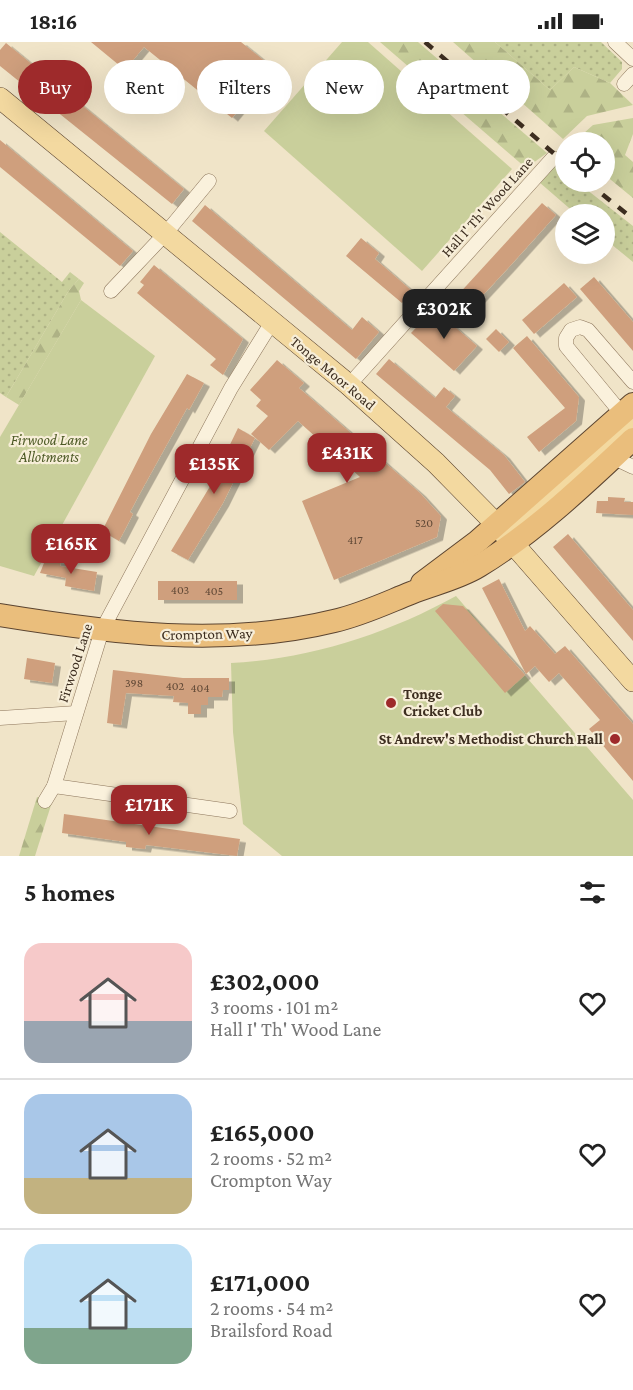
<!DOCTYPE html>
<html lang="en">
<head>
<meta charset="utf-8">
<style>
  body { margin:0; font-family:"Crimson Pro",serif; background:#f6f6f6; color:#222; height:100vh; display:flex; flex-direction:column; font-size:22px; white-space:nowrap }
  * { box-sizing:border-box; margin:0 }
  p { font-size:20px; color:#767676 }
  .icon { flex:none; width:33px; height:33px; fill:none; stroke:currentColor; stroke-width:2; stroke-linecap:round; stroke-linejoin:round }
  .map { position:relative; height:814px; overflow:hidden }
  .panel { display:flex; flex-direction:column; background:#fff; flex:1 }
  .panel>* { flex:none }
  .top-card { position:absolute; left:18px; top:18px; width:597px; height:54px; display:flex; gap:12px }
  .buttons { position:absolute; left:555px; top:90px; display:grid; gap:12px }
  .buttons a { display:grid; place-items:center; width:60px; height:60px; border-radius:50%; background:#fff; box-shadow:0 6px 24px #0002; font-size:30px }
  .price { position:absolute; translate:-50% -51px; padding:0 14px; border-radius:12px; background:#9e2a2b; color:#fff; font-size:20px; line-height:39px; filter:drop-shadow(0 2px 3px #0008) }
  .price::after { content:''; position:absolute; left:50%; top:36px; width:18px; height:14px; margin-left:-9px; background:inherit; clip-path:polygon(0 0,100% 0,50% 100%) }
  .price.active { background:#222; color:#fff }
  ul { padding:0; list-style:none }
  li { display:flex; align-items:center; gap:18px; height:150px; padding:0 24px }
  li+li { border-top:2px solid #e0e0e0 }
  li span { display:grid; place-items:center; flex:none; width:168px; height:120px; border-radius:18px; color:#555 }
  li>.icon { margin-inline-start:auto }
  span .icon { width:72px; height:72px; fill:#fffc; stroke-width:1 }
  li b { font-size:26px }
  h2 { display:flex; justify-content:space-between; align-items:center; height:72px; padding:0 24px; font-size:26px }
  .tag { padding:0 21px; border-radius:27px; background:#fff; box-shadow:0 6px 24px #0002; font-size:21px; line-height:54px }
  .tag.active { background:#9e2a2b; color:#fff }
  .status { display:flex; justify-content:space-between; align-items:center; height:42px; padding:0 30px; background:#fff; direction:ltr }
  .status svg { height:16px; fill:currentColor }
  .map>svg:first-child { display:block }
</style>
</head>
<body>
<div class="status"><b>18:16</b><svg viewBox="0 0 49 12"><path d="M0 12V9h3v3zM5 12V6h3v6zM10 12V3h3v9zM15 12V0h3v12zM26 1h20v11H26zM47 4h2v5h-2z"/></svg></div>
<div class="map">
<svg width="633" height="814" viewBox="0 0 633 814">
  <defs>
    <pattern id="grass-dots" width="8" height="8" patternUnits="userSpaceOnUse" patternTransform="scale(1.5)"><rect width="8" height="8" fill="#c9cf9b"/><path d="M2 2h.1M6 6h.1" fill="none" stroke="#aeb285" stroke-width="1.8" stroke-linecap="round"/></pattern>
    <pattern id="forest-firs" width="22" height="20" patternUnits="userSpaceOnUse" patternTransform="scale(1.5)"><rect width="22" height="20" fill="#c9cf9b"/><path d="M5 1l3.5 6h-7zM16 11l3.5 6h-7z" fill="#aeb285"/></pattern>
    <filter id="shadow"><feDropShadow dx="6" dy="3.5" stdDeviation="0" flood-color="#0004"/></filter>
  </defs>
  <rect width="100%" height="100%" fill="#f0e4c8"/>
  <g fill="url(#grass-dots)">
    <polygon points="495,0 601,0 622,20 622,27 610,41 574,25 550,48"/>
    <polygon points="555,122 565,131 566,140 577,140 633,184 633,220 605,197 604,172 576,172 539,140"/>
    <polygon points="0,190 62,240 70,230 79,237 69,248 6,355 0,351"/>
  </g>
  <g fill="url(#forest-firs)">
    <polygon points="380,0 418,0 547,111 526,126"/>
    <polygon points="453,0 495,0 550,48 574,25 610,41 633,63 587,74 563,97"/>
    <polygon points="633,76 633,92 625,113 633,120 633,156 605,133 604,100 574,100 593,83"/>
    <polygon points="79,237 84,241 79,249 81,258 19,363 6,355 69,248"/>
    <polygon points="37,755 52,760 35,814 19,814"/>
  </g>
  <g fill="#c9cf9b">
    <polygon points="342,0 368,0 512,127 422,229 264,89"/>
    <polygon points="81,258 155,314 34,534 0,524 0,395"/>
    <path d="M 456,554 L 633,758 L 633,814 L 282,814 L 243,782 L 233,690 L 231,621 C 310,617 387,592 456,554 Z"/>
  </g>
  <g fill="#cf9f7d" filter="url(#shadow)">
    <polygon points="91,0 241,0 283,34 256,67 246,59 232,76 144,5 125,28"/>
    <polygon points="6,1 184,147 172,162 0,24 0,8"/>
    <polygon points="0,98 133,209 120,224 0,125"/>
    <polygon points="542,161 556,173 510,224 471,266 456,255"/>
    <polygon points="205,163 352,288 362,275 379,290 356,317 192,179"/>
    <polygon points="361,196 379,211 375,217 412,249 402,261 346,214"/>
    <polygon points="154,223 243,297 223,333 210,323 216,317 137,251 144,243 140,240"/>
    <polygon points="594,235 633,280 633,309 580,247"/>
    <polygon points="564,241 577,255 534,292 522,278"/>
    <polygon points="434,267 477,304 454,329 411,291"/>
    <polygon points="496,287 509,300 499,310 486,297"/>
    <polygon points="527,294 579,355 576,379 539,410 527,395 565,366 513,306"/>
    <polygon points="389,317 435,356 444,345 455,354 446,365 504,413 525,440 509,452 490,428 376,332"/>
    <polygon points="277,318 304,341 299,346 420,451 441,474 437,495 334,538 302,459 360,435 298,379 269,408 251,392 268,374 256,364 261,358 250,348"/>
    <polygon points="187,332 204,341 189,368 187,366 139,453 130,470 133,472 119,499 102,489 151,392"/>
    <polygon points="238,386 255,396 223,461 188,518 171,509 209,446"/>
    <polygon points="608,455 625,456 624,460 633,460 633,473 596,471 597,459 608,459"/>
    <polygon points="568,492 633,568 633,599 553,505"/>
    <polygon points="46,516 61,518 60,524 97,530 94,549 65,544 66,536 40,531"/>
    <polygon points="499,537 525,589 530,584 555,612 565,604 633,682 633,739 589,687 600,678 559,631 549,640 535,624 526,632 482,546"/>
    <rect x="158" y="539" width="79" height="19"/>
    <polygon points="443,562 463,564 525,633 505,651 435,569"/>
    <polygon points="27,616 55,621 52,641 24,637"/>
    <polygon points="113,628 183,636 229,636 229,648 223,648 222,655 208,655 208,663 201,663 201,672 188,672 188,661 173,660 174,654 126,651 121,683 107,681"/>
    <polygon points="64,772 240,797 237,814 146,803 145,807 126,805 126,800 62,791"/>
  </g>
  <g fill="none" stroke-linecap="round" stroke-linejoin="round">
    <g stroke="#8d765c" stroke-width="15">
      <g id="minor">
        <polyline points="615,0 633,17"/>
        <polyline points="624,42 633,32"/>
        <polyline points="111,249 166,191 209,139"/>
        <polyline points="349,343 553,116"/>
        <polyline points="622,372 566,304 566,296 571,288 580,285 588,288 633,340"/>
        <polyline points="608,413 633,425"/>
        <polyline points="0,676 76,671"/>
        <polyline points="54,744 230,769"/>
        <polyline points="45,759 54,744 102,588 231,346 272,280"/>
      </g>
    </g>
    <g stroke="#5b4430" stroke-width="22">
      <g id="primary">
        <polyline points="0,56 349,343 436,421 496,482 633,639"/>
        <polyline points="496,482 504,486 516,482 633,382"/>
      </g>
    </g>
    <g stroke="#5b4430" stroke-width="24">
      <g id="trunk">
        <polyline points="422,541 478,499 633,362"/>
        <path d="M 0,573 C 111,591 224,606 334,579 C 361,573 386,561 411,551 C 433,542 458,537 479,524 C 535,490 585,442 633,397"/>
      </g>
    </g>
    <use href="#minor" stroke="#faf1dc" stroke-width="14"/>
    <use href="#primary" stroke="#f3d9a0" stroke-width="21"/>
    <use href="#trunk" stroke="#eabe7c" stroke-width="22"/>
    <g stroke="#3d2e20" stroke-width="4.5" stroke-dasharray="10 10" stroke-linecap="butt">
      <polyline points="425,0 566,122"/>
      <polyline points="587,140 633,177"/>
    </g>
  </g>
  <g fill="#9e2a2b" stroke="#f7eed8" stroke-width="2">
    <circle cx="391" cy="661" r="6"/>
    <circle cx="615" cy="697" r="6"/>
  </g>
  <g text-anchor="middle" stroke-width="4.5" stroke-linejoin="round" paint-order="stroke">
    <g font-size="12" fill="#624a37">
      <text x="424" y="485">520</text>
      <text x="355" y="502">417</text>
      <text x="180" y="552">403</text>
      <text x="214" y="553">405</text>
      <text x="134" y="645">398</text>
      <text x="175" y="648">402</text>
      <text x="200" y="650">404</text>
    </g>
    <g font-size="15" fill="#3d2e20" stroke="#f7eed8">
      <text transform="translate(487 165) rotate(-48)" y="5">Hall I' Th' Wood Lane</text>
      <text transform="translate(333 331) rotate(40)" y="5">Tonge Moor Road</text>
      <text transform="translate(207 592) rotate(-1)" y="5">Crompton Way</text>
      <text transform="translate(75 621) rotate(-72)" y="5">Firwood Lane</text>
    </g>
    <g font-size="15" font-style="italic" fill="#4d5a26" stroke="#f7eed8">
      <text x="49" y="403">Firwood Lane<tspan x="49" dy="17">Allotments</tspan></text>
    </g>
    <g font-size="15" font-weight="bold" fill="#3d2e20" stroke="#f7eed8" text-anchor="start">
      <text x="403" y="657">Tonge<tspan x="403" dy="17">Cricket Club</tspan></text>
      <text x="603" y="702" text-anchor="end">St Andrew's Methodist Church Hall</text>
    </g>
  </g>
</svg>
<div class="buttons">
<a><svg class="icon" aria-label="locate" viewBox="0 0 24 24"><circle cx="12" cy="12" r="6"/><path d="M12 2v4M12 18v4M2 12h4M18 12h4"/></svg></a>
<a><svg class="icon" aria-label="layers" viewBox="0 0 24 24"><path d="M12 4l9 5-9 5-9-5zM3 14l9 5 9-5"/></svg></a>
</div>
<b class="price active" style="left:444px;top:298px">£302K</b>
<b class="price" style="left:347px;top:442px">£431K</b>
<b class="price" style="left:214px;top:453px">£135K</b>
<b class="price" style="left:71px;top:533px">£165K</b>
<b class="price" style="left:149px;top:794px">£171K</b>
<div class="top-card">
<a class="tag active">Buy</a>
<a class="tag">Rent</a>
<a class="tag">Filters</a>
<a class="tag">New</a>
<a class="tag">Apartment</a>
</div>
</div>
<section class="panel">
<h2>5 homes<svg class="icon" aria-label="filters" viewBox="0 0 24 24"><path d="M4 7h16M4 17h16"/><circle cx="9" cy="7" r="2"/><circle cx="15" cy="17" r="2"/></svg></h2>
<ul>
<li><span style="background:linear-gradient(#f6c9c9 65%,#9aa5b1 0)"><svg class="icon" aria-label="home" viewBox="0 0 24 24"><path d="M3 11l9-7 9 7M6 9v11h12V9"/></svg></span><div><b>£302,000</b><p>3 rooms · 101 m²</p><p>Hall I' Th' Wood Lane</p></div><svg class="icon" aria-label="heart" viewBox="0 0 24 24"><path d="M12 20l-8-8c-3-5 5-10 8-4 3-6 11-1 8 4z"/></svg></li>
<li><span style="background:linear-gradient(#a9c7e8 70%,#c2b280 0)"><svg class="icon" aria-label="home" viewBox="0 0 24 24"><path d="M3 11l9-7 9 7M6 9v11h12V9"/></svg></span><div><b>£165,000</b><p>2 rooms · 52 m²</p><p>Crompton Way</p></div><svg class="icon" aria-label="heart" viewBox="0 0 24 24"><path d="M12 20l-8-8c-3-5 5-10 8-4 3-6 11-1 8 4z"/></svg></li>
<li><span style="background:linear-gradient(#bfe0f5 70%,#7fa58c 0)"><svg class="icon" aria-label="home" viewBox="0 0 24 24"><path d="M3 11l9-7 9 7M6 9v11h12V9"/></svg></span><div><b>£171,000</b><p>2 rooms · 54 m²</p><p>Brailsford Road</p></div><svg class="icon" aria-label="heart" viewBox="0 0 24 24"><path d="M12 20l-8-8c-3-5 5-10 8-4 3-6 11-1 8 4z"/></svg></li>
</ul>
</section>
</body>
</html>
